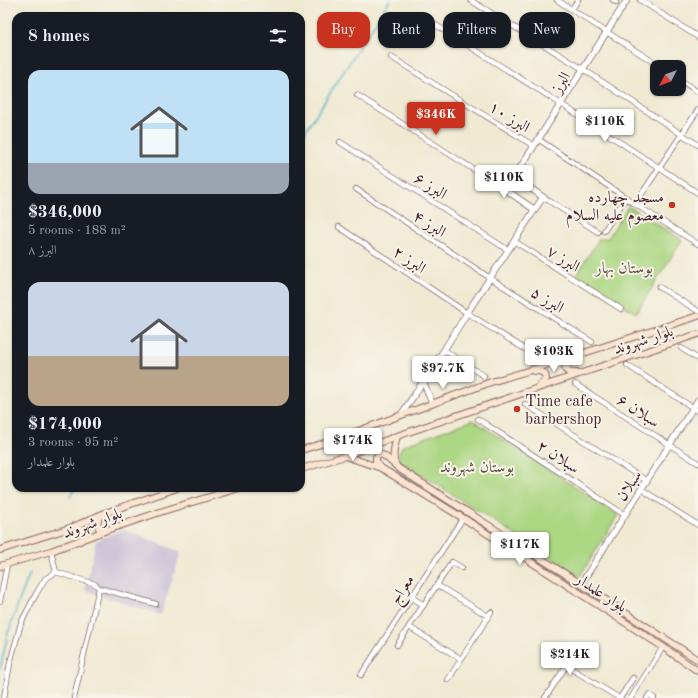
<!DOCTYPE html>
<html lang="en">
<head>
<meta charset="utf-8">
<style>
  body { margin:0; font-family:"Old Standard TT",Amiri,serif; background:#242831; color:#f1f3f6; height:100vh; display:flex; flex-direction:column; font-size:15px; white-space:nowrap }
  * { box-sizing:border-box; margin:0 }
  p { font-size:13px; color:#9ea1a6 }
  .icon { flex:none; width:22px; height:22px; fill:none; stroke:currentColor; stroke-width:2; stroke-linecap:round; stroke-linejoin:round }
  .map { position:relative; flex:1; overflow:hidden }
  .details { position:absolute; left:12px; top:12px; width:293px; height:480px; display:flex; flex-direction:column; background:#171b24; border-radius:12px; box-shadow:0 1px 3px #0004 }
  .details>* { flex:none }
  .guide { position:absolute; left:317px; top:12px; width:321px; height:36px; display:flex; gap:8px }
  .needle { width:26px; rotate:228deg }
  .fabs { position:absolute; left:650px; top:60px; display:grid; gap:8px }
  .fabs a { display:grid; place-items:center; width:36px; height:36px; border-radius:8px; background:#171b24; box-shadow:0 1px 3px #0004; font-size:20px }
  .price { position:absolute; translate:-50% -34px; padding:0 9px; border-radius:4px; background:#fff; color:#222; font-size:13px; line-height:26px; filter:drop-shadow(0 1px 2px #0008) }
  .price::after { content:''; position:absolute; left:50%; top:24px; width:12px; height:9px; margin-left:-6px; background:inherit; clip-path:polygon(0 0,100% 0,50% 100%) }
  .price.on { background:#c8321e; color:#fff }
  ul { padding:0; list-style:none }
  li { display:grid; align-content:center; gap:8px; height:212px; padding:0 16px }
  li span { display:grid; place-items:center; height:124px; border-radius:12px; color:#555 }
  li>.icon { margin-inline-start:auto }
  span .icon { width:72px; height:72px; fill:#fffc; stroke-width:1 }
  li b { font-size:17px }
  h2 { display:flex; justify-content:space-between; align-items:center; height:48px; padding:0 16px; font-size:17px }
  .tag { padding:0 14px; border-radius:12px; background:#171b24; box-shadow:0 1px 3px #0004; font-size:14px; line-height:36px }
  .tag.on { background:#c8321e; color:#fff }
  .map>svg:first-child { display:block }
</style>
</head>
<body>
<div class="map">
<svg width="698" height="698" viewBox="0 0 698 698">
  <rect width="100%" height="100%" fill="#f7f3e8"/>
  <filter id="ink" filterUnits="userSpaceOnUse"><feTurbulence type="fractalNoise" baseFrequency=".025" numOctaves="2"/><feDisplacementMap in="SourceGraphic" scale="8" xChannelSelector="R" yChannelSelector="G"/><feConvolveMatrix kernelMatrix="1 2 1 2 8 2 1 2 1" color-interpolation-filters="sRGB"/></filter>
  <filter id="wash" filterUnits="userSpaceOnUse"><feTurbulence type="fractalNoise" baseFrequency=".012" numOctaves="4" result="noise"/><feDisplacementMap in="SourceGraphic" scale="16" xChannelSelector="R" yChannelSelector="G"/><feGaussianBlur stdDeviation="0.9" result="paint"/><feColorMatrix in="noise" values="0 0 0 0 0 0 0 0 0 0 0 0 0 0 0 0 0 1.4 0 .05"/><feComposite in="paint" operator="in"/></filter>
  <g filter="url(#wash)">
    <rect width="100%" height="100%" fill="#f0ead3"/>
    <polygon fill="#c9bfd7" points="123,529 181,552 161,615 85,590 96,541"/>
    <g fill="#acd783" stroke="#7b7b57">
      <polygon points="628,206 682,240 636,313 575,276 599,239 608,238"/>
      <polygon points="473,420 618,515 580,576 400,461 399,454 402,446"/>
    </g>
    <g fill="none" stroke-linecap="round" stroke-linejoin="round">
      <g stroke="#46afc5" stroke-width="1.5">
        <polyline points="301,138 390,0"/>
        <polyline points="70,497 75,488"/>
        <polyline points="0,669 8,633 21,596 30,573"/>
      </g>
    </g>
  </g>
  <g filter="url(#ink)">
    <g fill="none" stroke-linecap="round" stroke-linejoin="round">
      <g stroke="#846666" stroke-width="6">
        <g id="minor">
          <polyline points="470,0 583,69 698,145"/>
          <polyline points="557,0 661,67"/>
          <polyline points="613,0 616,2"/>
          <polyline points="640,0 698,37"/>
          <polyline points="572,9 578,0"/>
          <polyline points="423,17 561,104 698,193"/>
          <polyline points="391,57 534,146"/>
          <polyline points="679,79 698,92"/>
          <polyline points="357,95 506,190"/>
          <polyline points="538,139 635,204 698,244"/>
          <polyline points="340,142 508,250"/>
          <polyline points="356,189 490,278 592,342"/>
          <polyline points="543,197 598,232"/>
          <polyline points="635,204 698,110"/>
          <polyline points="339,227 467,313 541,359"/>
          <polyline points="604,231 621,205 627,198"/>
          <polyline points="514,241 621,309"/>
          <polyline points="659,287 698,311"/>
          <polyline points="681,348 698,359"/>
          <polyline points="444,350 484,376"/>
          <polyline points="627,365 698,411"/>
          <polyline points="575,384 698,463"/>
          <polyline points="525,404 647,481"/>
          <polyline points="478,419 625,515"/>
          <polyline points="641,489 698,525"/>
          <polyline points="56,572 95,584 99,588 156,604"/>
          <polyline points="437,585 488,616"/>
          <polyline points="411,597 424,605"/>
          <polyline points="0,601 7,564"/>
          <polyline points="409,627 461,659"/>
          <polyline points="397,645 452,562 462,568"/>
          <polyline points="567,666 619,698"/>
          <polyline points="361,675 463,518"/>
          <polyline points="448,680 491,612"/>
          <polyline points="4,698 10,663 21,623 36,594 45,579 56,572 51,551"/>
          <polyline points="74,698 99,588"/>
          <polyline points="545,698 580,645"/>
          <polyline points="620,698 633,678"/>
          <polyline points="631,698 663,647"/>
          <polyline points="647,698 649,695 654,698"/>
        </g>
      </g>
      <g stroke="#846666" stroke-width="7">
        <g id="tertiary">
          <polyline points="535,210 506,190 627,0"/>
          <polyline points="423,381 432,403"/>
          <polyline points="401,415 444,350 467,313 543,197 514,177"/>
          <polyline points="581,584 698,400"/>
        </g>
      </g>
      <g stroke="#846666" stroke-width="8">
        <g id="secondary">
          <path d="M 574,359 L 569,363 L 565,369 C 568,373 571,373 576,373"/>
          <path d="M 534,371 C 541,371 546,372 546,379 L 539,386"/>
          <path d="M 397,436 C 395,445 390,460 398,468 L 581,584 L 698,660"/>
          <polyline points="301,450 331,441 491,382 547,365 698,316"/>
          <polyline points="345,456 381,468 463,518 663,647 698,671"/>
          <polyline points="380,467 376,462 376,457 381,454 387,458 395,465"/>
          <polyline points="301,469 345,456 397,436 585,372 698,334"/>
          <polyline points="102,515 99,517 97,523 100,530 106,530"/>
          <path d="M 73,527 C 78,527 82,528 85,533 L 84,537 L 80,541"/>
          <polyline points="0,550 73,527 105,513 177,488"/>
          <polyline points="0,566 51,551 107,530 166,510 239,488"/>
        </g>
      </g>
      <use href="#minor" stroke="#fff" stroke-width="4.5"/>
      <use href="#tertiary" stroke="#fff" stroke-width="5.5"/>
      <use href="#secondary" stroke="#fce5d0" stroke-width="6"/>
    </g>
  </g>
  <g fill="#c8321e" stroke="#f7f3e8" stroke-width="1.5">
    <circle cx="672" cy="205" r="4"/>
    <circle cx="517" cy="409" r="4"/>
  </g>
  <g text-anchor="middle" stroke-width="4" stroke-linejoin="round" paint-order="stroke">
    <g font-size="16" fill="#4a1f2b" stroke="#f7f3e8">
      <text transform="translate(560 82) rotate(-58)" y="6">البرز</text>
      <text transform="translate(510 116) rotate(32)" y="6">البرز ۱۰</text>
      <text transform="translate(431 185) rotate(33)" y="6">البرز ۶</text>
      <text transform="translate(430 223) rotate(33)" y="6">البرز ۴</text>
      <text transform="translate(564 258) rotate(32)" y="6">البرز ۷</text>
      <text transform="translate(410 259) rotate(34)" y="6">البرز ۲</text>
      <text transform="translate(548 299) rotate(32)" y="6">البرز ۵</text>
      <text transform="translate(643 339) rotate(-18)" y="6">بلوار شهروند</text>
      <text transform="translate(639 410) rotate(33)" y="6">سبلان ۶</text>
      <text transform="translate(559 456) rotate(33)" y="6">سبلان ۲</text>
      <text transform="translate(628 485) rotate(-57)" y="6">سبلان</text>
      <text transform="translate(92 522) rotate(-20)" y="6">بلوار شهروند</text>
      <text transform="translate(401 589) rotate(-57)" y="6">معراج</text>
      <text transform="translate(602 592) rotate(33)" y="6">بلوار علمدار</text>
    </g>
    <g font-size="16" fill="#4a1f2b" stroke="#f7f3e8" text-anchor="end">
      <text x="664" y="202">مسجد چهارده<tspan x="664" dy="18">معصوم علیه السلام</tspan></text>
      <text x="525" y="406" text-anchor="start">Time cafe<tspan x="525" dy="18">barbershop</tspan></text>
    </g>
    <g font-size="16" fill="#624d41" stroke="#f7f3e8">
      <text x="624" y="273">بوستان بهار</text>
      <text x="477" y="472">بوستان شهروند</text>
    </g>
  </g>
</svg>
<div class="fabs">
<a><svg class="needle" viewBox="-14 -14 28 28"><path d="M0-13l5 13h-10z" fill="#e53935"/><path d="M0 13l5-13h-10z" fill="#9ea1a6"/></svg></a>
</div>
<b class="price on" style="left:436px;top:136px">$346K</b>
<b class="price" style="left:605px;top:143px">$110K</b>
<b class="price" style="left:504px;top:199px">$110K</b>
<b class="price" style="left:554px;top:373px">$103K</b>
<b class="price" style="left:443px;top:390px">$97.7K</b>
<b class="price" style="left:353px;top:462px">$174K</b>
<b class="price" style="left:520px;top:566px">$117K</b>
<b class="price" style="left:570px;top:676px">$214K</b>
<div class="guide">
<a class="tag on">Buy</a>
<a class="tag">Rent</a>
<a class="tag">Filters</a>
<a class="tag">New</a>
</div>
<section class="details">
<h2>8 homes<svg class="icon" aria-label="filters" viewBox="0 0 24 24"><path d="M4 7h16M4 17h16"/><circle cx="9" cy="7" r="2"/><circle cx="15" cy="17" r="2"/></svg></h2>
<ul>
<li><span style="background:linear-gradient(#bfe0f5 75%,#9aa5b1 0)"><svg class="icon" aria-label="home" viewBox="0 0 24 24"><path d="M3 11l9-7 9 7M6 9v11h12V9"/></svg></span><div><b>$346,000</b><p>5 rooms · 188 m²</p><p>البرز ۸</p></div></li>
<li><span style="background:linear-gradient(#c9d6e8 60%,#b9a48a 0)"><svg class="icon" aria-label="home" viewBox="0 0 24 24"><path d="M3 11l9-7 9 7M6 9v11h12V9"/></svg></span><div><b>$174,000</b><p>3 rooms · 95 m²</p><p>بلوار علمدار</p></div></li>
</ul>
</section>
</div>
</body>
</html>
